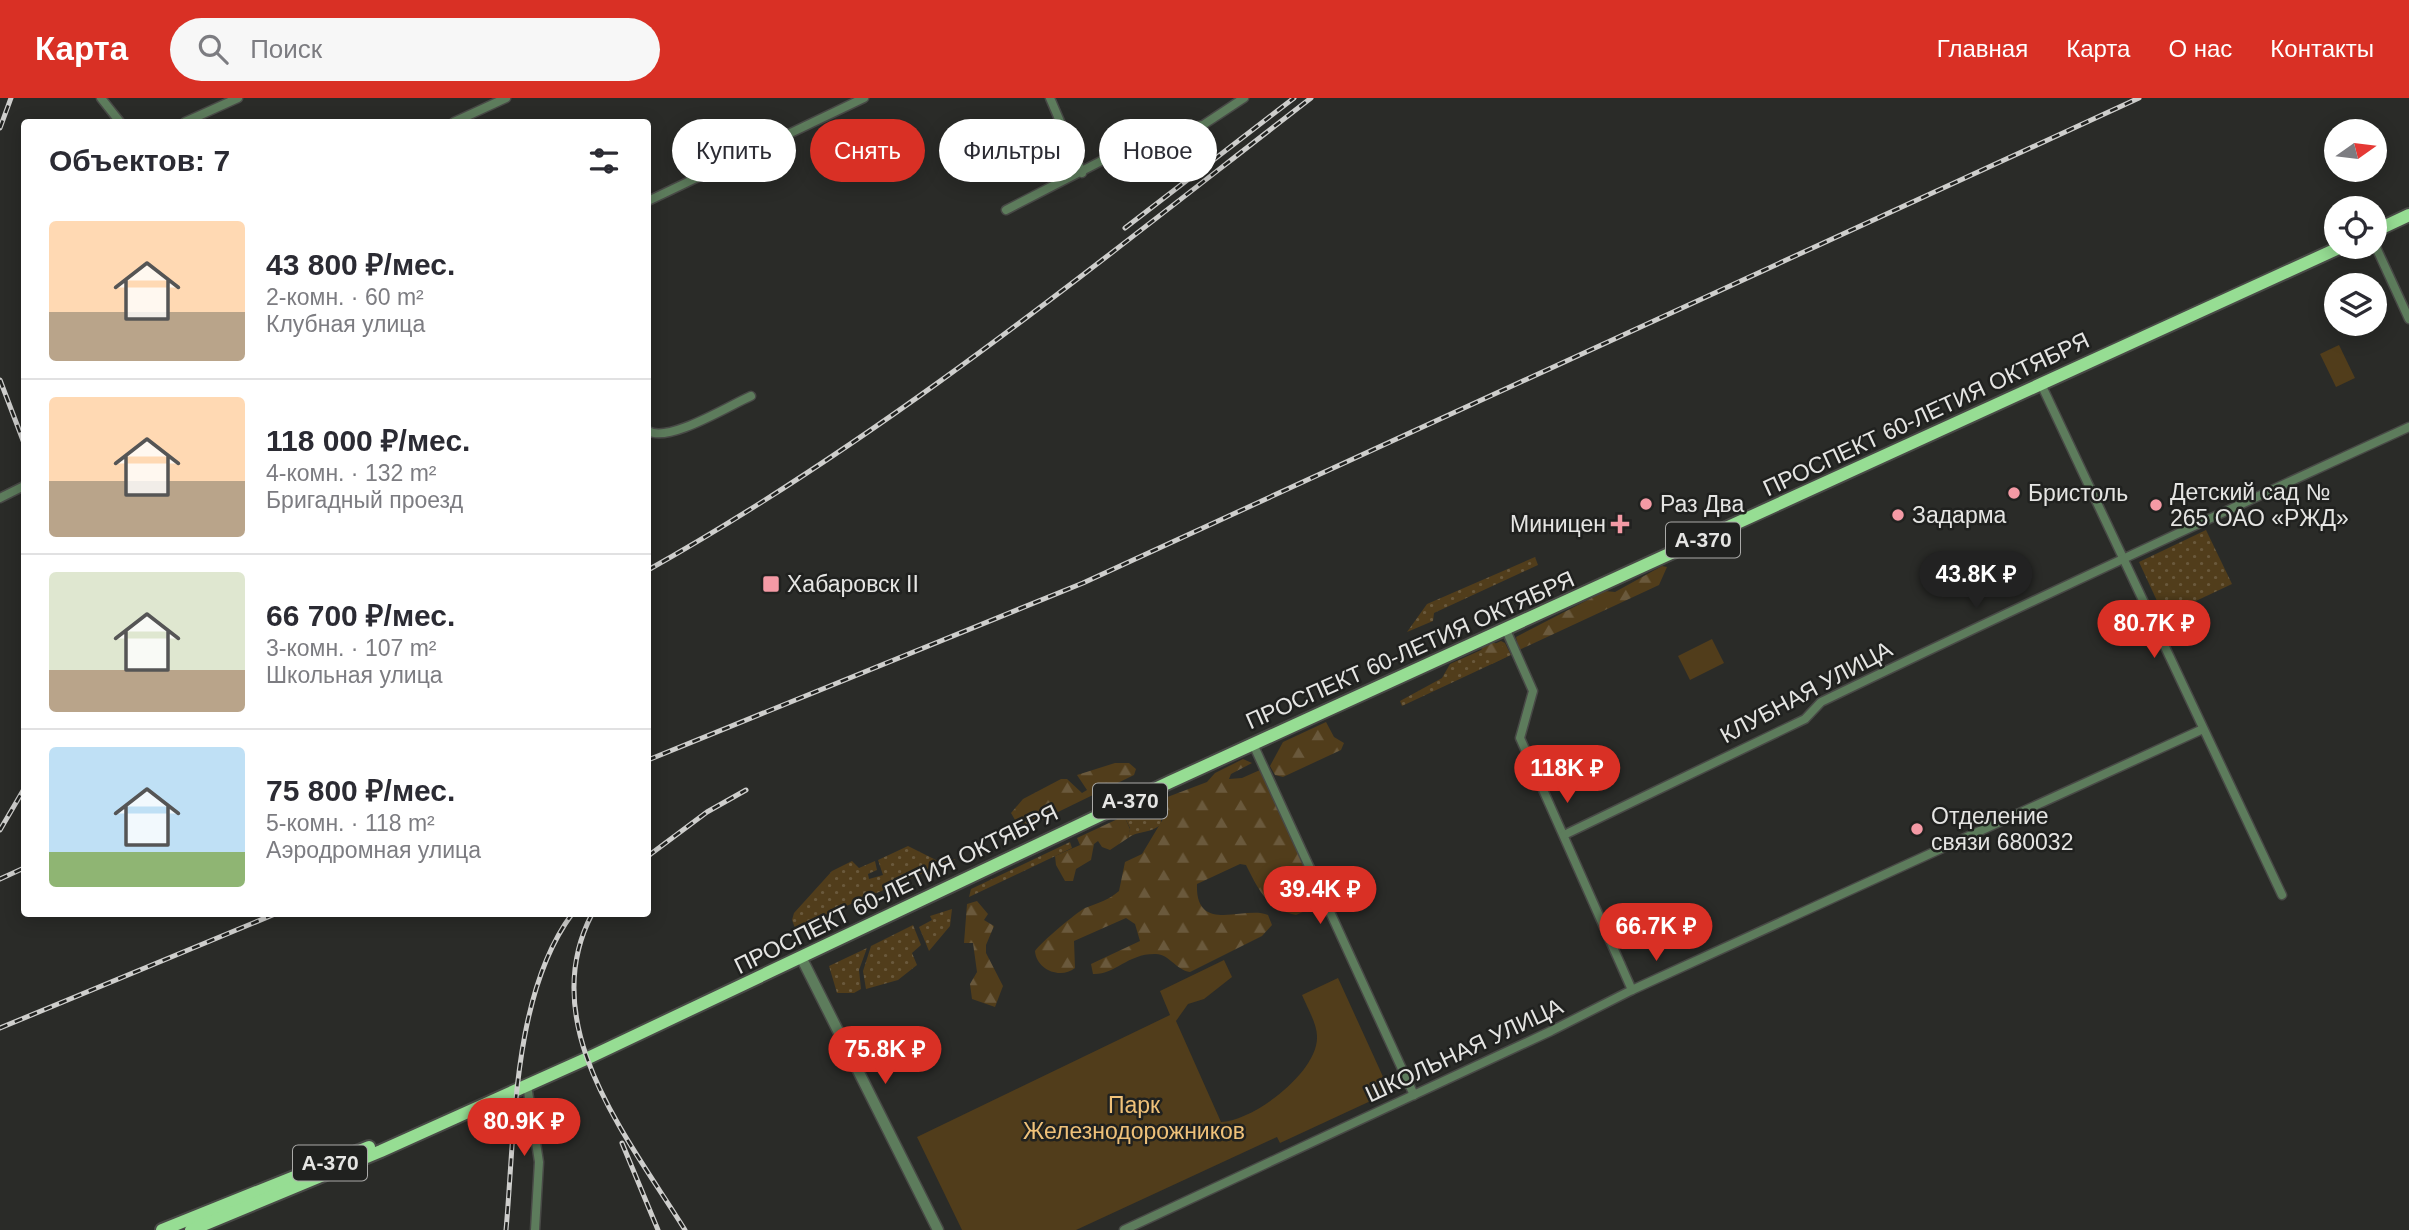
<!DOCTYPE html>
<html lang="ru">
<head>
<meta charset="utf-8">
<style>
  body { margin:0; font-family:Arial,sans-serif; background:#f7f7f7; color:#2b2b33; height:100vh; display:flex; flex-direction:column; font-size:26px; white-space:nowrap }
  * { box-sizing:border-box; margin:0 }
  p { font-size:23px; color:#7c7c81 }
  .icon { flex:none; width:38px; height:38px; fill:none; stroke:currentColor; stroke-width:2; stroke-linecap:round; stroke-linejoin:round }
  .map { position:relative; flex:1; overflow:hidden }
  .sheet { position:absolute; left:21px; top:21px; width:630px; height:798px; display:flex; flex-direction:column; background:#fff; border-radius:7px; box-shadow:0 4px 18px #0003 }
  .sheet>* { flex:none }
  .hud { position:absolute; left:672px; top:21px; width:665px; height:63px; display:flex; gap:14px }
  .needle { width:46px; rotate:76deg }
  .controls { position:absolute; left:2324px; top:21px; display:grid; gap:14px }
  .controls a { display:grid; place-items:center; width:63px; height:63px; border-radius:50%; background:#fff; box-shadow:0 4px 18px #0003; font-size:35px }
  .price { position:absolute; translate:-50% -60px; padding:0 16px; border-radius:24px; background:#d93025; color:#fff; font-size:23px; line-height:46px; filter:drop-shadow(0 2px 4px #0008) }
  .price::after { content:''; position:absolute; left:50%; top:42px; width:21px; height:16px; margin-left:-10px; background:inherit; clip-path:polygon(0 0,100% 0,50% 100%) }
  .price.selected { background:#222; color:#fff }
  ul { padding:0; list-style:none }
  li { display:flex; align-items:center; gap:21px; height:175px; padding:0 28px }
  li+li { border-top:2px solid #e1e1e2 }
  li span { display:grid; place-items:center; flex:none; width:196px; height:140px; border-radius:7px; color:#555 }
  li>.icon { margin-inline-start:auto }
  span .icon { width:84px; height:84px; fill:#fffc; stroke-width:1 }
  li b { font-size:30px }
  h2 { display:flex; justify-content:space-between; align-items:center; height:84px; padding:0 28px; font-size:30px }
  .pill { padding:0 24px; border-radius:32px; background:#fff; box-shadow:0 4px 18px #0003; font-size:24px; line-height:63px }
  .pill.selected { background:#d93025; color:#fff }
  header { display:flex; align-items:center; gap:42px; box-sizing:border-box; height:98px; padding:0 35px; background:#d93025; color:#fff }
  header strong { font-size:33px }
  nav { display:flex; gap:38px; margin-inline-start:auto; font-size:24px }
  .search { width:490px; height:63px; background:#f7f7f7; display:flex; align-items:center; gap:18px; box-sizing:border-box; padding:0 24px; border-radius:38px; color:#7c7c81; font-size:26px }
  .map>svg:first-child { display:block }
</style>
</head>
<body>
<header>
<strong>Карта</strong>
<div class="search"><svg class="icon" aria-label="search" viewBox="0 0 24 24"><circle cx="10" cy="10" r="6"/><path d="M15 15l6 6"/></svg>Поиск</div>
<nav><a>Главная</a><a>Карта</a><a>О нас</a><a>Контакты</a></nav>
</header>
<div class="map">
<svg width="2409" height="1132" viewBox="0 0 2409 1132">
  <defs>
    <pattern id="grass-dots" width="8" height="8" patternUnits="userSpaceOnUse" patternTransform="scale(1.75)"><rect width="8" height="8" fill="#513d1b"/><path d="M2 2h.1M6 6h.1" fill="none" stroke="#6a593c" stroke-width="1.8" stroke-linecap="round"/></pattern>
    <pattern id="forest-firs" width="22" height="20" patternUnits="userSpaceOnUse" patternTransform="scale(1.75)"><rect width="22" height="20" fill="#513d1b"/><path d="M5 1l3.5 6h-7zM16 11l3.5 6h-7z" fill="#6a593c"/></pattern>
  </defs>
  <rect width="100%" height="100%" fill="#2a2b28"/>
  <g fill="url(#grass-dots)">
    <polygon points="2206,432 2232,486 2164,518 2139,464"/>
    <polygon points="1535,459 1538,467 1434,515 1433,523 1407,534 1427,506"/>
    <polygon points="1501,543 1505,545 1511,557 1402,608 1400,603 1442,580 1450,566"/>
    <path d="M 1149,706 L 1152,717 L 1161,717 L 1161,726 C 1151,736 1139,732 1128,740 L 1130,730 L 1124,718 Z"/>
    <polygon points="1070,744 1072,750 969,799 971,791"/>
    <polygon points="908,748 936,762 956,761 795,830 792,822 794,815 832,773 852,763 859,770 875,763 877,772 868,776 869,781 883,777 878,762"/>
    <polygon points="952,811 950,828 929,853 919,829 932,822 930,818"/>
    <polygon points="913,827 921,847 912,855 917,867 898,882 866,891 863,873 871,848"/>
    <polygon points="867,850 859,872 861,891 854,895 837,895 829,868"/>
  </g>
  <g fill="url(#forest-firs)">
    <polygon points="1662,468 1667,469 1659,487 1519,552 1516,539 1605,493 1615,494"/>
    <polygon points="1490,543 1504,549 1506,559 1492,566 1481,554 1483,546"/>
    <polygon points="1326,624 1334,639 1344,645 1341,652 1283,679 1275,677 1270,668 1283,644"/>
    <path d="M 1243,661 L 1252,665 L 1231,676 L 1229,681 L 1242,680 L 1260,672 L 1323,811 L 1320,814 L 1305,813 L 1296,817 C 1267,811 1258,791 1246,767 L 1240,766 L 1197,786 C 1195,837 1245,807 1268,817 L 1272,827 L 1262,838 L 1190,874 C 1176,872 1169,856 1156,856 C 1128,855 1115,877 1093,876 L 1091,866 L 1140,843 L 1135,826 L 1126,820 L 1074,843 L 1075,870 C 1060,882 1036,871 1035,853 C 1040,845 1077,814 1085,810 C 1098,805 1109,802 1119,793 L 1125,764 L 1142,756 L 1163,721 L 1161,717 L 1152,717 L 1149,706 L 1207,684 L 1215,675 Z"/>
    <polygon points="1115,665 1129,665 1136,671 1134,677 1021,732 1011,715 1023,701 1061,681 1067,681 1082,695 1087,692 1077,677"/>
    <polygon points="1124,718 1130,731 1128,740 1110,752 1102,749 1098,743 1094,746 1091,762 1076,771 1073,783 1065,783 1056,767 1055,758 1080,747 1077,740"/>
    <polygon points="977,803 988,816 984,822 994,828 986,847 986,855 1003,888 995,909 972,901 970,886 977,874 973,845 964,845 967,806"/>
  </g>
  <g fill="#513d1b">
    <polygon points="2339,247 2355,280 2336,289 2320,256"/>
    <polygon points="1712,541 1724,565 1690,582 1678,558"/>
    <path d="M 1224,862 L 1232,879 L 1204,901 L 1188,906 L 1176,923 L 1221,1024 C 1253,1023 1319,974 1317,938 C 1317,926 1307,909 1302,897 L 1338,880 L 1390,994 L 1280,1045 L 1277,1039 L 1076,1132 L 962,1132 L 917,1039 L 1170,917 L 1160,893 Z"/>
  </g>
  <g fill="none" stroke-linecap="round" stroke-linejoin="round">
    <g stroke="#484946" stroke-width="11">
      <g id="minor">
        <polyline points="101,0 120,24"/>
        <polyline points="1050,0 1082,75"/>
        <polyline points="185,24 238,0"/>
        <polyline points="454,24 506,0"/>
        <polyline points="648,103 864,0"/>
        <polyline points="1006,112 1148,39 1203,27 1244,0"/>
        <polyline points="2375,147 2409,221"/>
        <polyline points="2041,286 2282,797"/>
        <path d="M 648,333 C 669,345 728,308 751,298"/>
        <polyline points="0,400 24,388"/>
        <polyline points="1506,532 1533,593 1520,640 1632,892"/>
        <polyline points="1253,646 1414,997"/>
        <path d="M 1564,737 L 1805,621 L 1821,604 C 2016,510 2212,419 2409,329"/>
        <polyline points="527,987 539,1064 535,1132"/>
        <polyline points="1124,1132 1551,933 1632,892 2203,631"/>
      </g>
    </g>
    <g stroke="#484946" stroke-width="13">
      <polyline id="tertiary" points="801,859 938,1132"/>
    </g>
    <g stroke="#484946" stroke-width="16">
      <g id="trunk">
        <polyline points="2375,133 2409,117"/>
        <polyline points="162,1132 369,1049"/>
        <polyline points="191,1132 381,1053 588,960 1170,684 2341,149"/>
      </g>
    </g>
    <use href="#minor" stroke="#5d7c5c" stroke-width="8"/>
    <use href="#tertiary" stroke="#5d7c5c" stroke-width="10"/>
    <use href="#trunk" stroke="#96dd93" stroke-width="12"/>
    <g stroke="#cececc" stroke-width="5">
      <g id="rail">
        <polyline points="0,30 11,0"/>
        <polyline points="1125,130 1294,0"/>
        <polyline points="0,282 24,345"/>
        <path d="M 648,472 C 885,339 1096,166 1311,0"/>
        <polyline points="648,662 1083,485 2139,0"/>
        <polyline points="0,732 24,691"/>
        <polyline points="648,758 707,714 746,692"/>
        <polyline points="0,781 24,770"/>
        <path d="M 592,816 C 534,927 628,1040 685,1132"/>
        <polyline points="0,930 275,816"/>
        <polyline points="622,1045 658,1132"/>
        <path d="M 506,1132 C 515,1034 512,897 572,816"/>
      </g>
    </g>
    <use href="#rail" stroke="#20211f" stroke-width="2.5" stroke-dasharray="8" stroke-linecap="butt"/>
  </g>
  <g fill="#f49aa5" stroke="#20211f" stroke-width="2.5">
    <circle cx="2014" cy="395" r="7"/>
    <circle cx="1646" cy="406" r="7"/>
    <circle cx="2156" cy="407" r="7"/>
    <circle cx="1898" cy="417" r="7"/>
    <path d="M1616.5 415.5h7v7h7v7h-7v7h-7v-7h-7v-7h7z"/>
    <rect x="762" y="477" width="18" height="18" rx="3.5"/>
    <circle cx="1917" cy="731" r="7"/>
  </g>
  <g text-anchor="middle" stroke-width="5" stroke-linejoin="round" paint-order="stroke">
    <g fill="#20211f" stroke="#aaaaa8" stroke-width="2">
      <rect x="1666" y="424.5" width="74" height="35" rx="5"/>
      <rect x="1093" y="685.5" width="74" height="35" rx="5"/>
      <rect x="293" y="1047.5" width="74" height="35" rx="5"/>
    </g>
    <g font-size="21" font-weight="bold" fill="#e5e5e3">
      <text x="1703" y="449">А-370</text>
      <text x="1130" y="710">А-370</text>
      <text x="330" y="1072">А-370</text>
    </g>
    <g font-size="23" fill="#e5e5e3" stroke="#20211f">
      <text transform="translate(1926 316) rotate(-25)" y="8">ПРОСПЕКТ 60-ЛЕТИЯ ОКТЯБРЯ</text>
      <text transform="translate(1410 552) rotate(-24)" y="8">ПРОСПЕКТ 60-ЛЕТИЯ ОКТЯБРЯ</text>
      <text transform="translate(1806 594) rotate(-28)" y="8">КЛУБНАЯ УЛИЦА</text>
      <text transform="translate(896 791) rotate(-26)" y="8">ПРОСПЕКТ 60-ЛЕТИЯ ОКТЯБРЯ</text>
      <text transform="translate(1464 952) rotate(-25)" y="8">ШКОЛЬНАЯ УЛИЦА</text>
    </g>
    <g font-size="23" fill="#e5e5e3" stroke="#20211f" text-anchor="start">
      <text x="2170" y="402">Детский сад №<tspan x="2170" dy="26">265 ОАО «РЖД»</tspan></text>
      <text x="2028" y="403">Бристоль</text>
      <text x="1660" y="414">Раз Два</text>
      <text x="1912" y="425">Задарма</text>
      <text x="1606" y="434" text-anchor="end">Миницен</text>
      <text x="787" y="494">Хабаровск II</text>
      <text x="1931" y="726">Отделение<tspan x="1931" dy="26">связи 680032</tspan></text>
    </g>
    <g font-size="23" fill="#efc179" stroke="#20211f">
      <text x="1134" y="1015">Парк<tspan x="1134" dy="26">Железнодорожников</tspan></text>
    </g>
  </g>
</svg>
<div class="controls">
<a><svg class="needle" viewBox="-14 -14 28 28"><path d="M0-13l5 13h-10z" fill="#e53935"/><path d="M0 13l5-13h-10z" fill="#7c7c81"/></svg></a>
<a><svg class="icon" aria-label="locate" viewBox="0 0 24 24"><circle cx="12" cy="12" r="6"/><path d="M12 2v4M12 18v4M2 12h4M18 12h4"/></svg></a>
<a><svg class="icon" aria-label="layers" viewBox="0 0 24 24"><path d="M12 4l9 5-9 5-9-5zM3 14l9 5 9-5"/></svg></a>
</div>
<b class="price selected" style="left:1976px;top:513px">43.8K ₽</b>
<b class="price" style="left:2154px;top:562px">80.7K ₽</b>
<b class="price" style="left:1567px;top:707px">118K ₽</b>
<b class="price" style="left:1320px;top:828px">39.4K ₽</b>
<b class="price" style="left:1656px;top:865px">66.7K ₽</b>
<b class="price" style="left:885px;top:988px">75.8K ₽</b>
<b class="price" style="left:524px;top:1060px">80.9K ₽</b>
<div class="hud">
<a class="pill">Купить</a>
<a class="pill selected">Снять</a>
<a class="pill">Фильтры</a>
<a class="pill">Новое</a>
</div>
<section class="sheet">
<h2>Объектов: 7<svg class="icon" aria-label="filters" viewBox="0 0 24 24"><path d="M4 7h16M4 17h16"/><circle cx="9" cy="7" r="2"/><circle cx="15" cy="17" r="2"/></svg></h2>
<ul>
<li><span style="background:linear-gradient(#ffd9b3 65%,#b9a48a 0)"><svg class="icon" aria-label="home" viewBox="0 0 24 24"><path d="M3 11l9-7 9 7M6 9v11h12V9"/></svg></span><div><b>43 800 ₽/мес.</b><p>2-комн. · 60 m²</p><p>Клубная улица</p></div></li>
<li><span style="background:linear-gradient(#ffd9b3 60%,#b9a48a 0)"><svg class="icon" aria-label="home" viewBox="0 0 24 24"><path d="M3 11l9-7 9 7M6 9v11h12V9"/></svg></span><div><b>118 000 ₽/мес.</b><p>4-комн. · 132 m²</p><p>Бригадный проезд</p></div></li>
<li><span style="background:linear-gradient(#dfe7d0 70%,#b9a48a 0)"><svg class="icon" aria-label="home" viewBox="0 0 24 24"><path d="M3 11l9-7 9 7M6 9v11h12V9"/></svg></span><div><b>66 700 ₽/мес.</b><p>3-комн. · 107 m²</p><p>Школьная улица</p></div></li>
<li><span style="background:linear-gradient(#bfe0f5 75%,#8fb573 0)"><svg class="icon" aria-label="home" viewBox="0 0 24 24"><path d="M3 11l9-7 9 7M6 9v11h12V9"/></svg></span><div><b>75 800 ₽/мес.</b><p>5-комн. · 118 m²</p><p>Аэродромная улица</p></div></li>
</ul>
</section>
</div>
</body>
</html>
